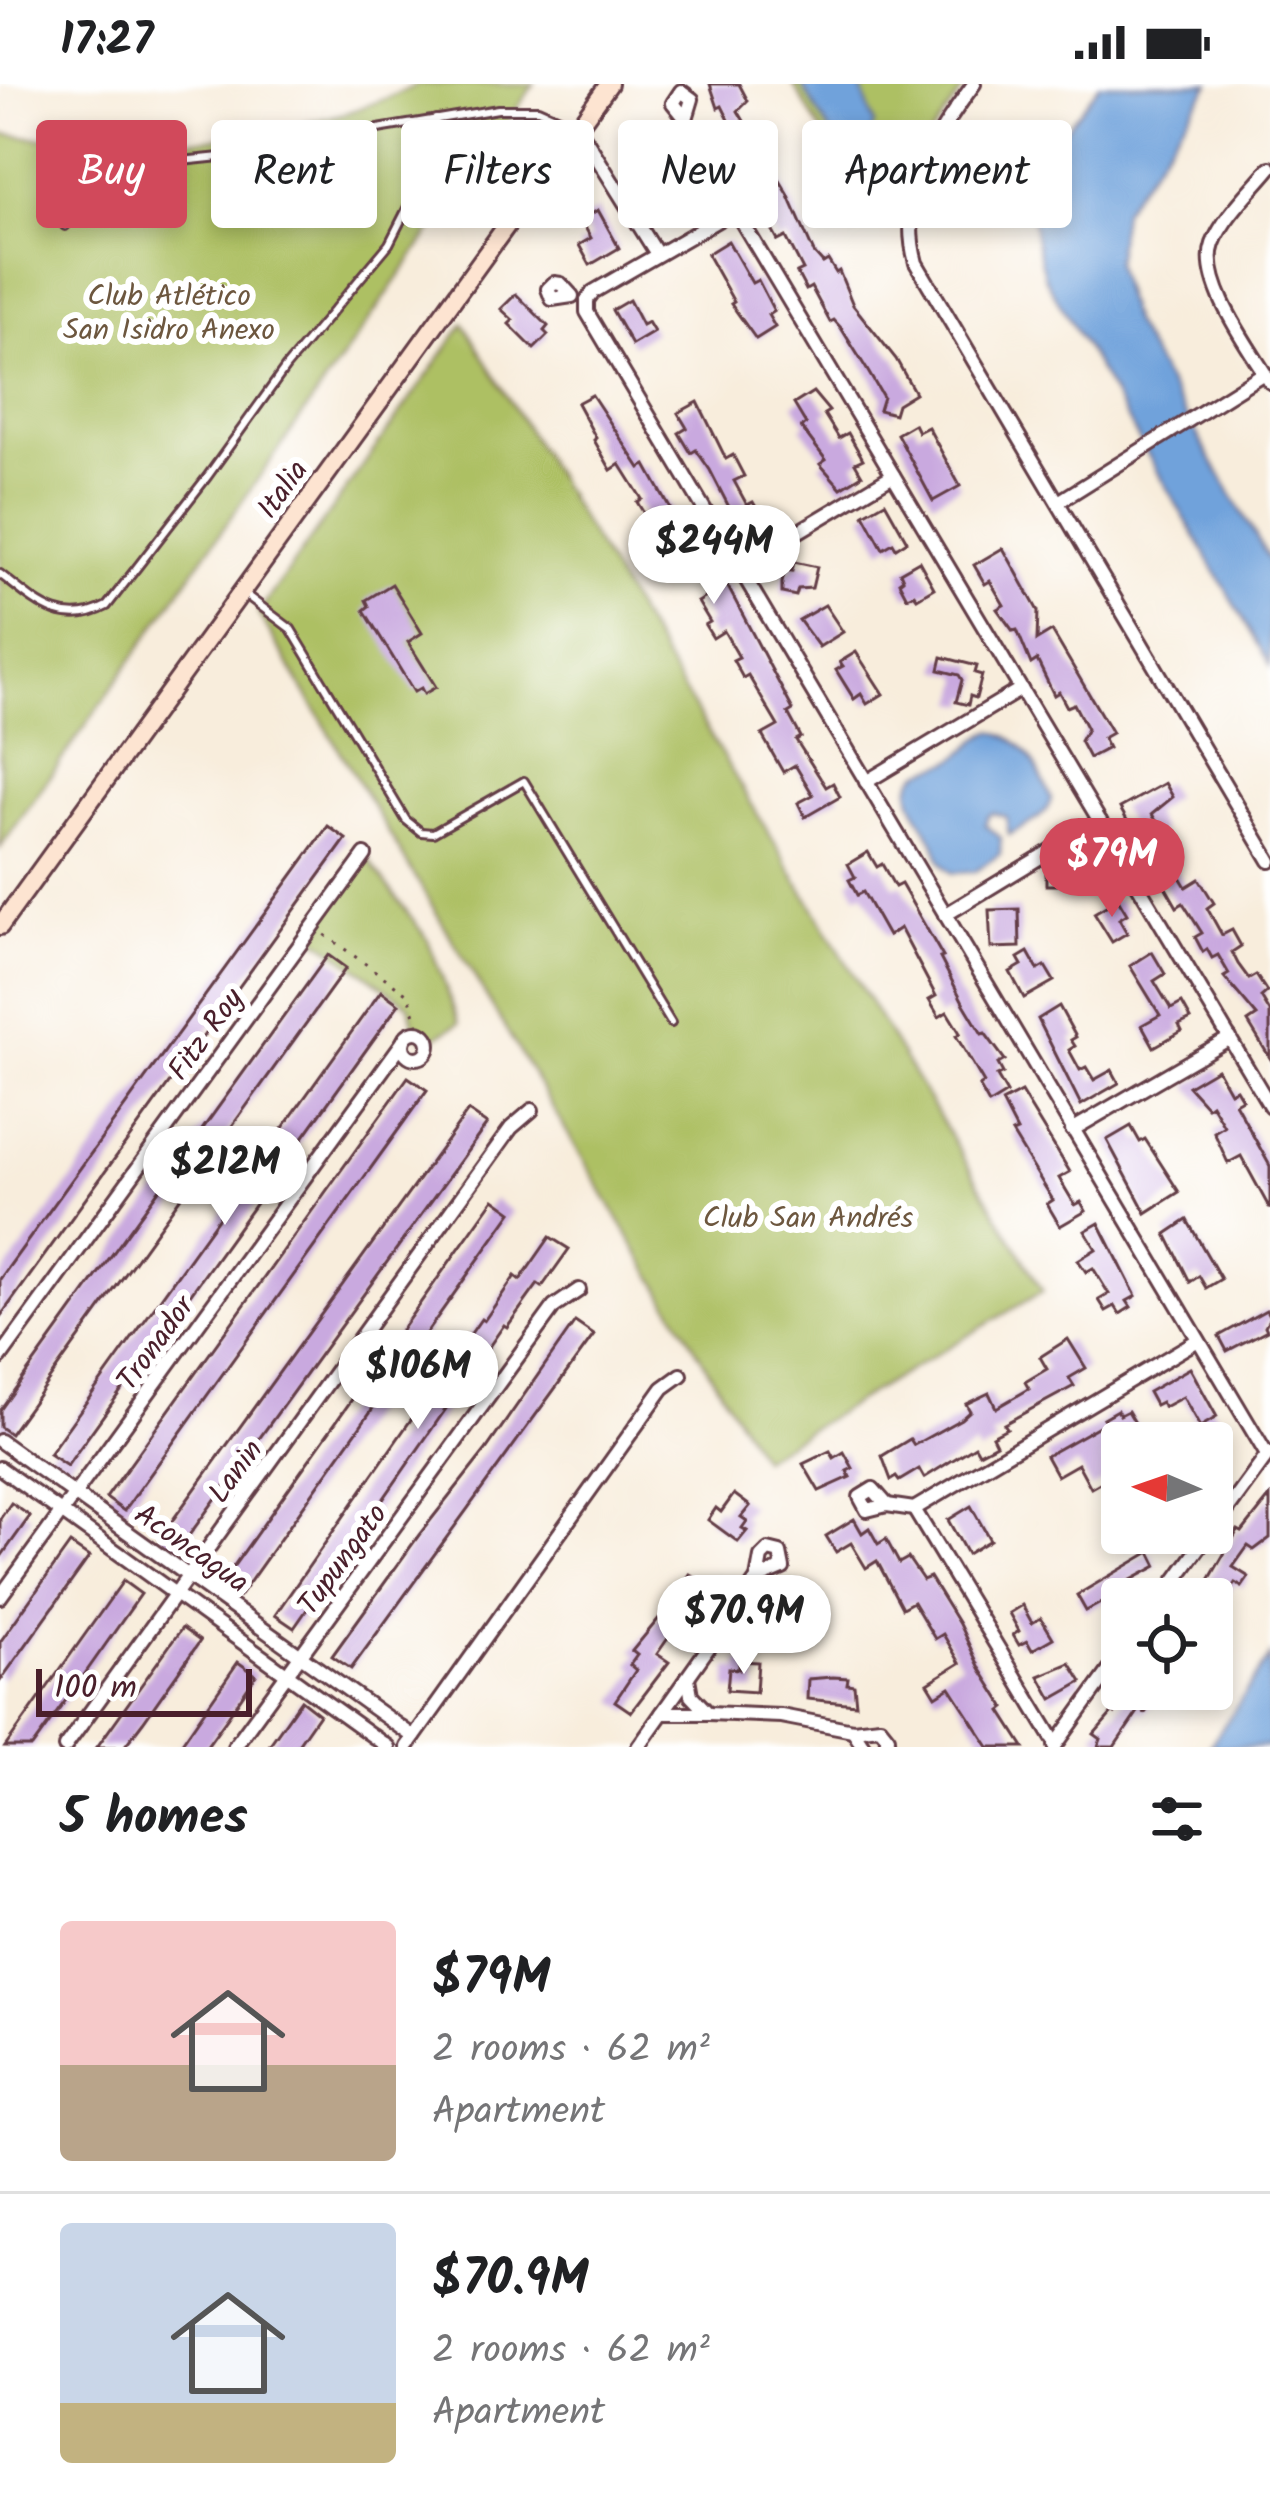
<!DOCTYPE html>
<html lang="en">
<head>
<meta charset="utf-8">
<style>
  body { margin:0; font-family:Kalam,sans-serif; background:#f2f2f2; color:#202124; height:100vh; display:flex; flex-direction:column; font-size:45px; white-space:nowrap }
  * { box-sizing:border-box; margin:0 }
  p { font-size:39px; color:#757577 }
  .icon { flex:none; width:66px; height:66px; fill:none; stroke:currentColor; stroke-width:2; stroke-linecap:round; stroke-linejoin:round }
  .map { position:relative; height:1663px; overflow:hidden }
  .sheet { display:flex; flex-direction:column; background:#fff; flex:1 }
  .sheet>* { flex:none }
  .top-card { position:absolute; left:36px; top:36px; width:1200px; height:108px; display:flex; gap:24px }
  .needle { width:78px; rotate:272deg }
  .buttons { position:absolute; left:1101px; top:1338px; display:grid; gap:24px }
  .buttons a { display:grid; place-items:center; width:132px; height:132px; border-radius:12px; background:#fff; box-shadow:0 6px 18px #0003; font-size:60px }
  .scale { position:absolute; left:36px; bottom:30px; width:216px; box-sizing:border-box; padding-left:12px; border:6px solid #4a1f2b; border-top:0; font-size:33px; line-height:42px; white-space:nowrap; color:#4a1f2b; -webkit-text-stroke:9px #fff; paint-order:stroke }
  .price { position:absolute; translate:-50% -102px; padding:0 27px; border-radius:42px; background:#fff; color:#222; font-size:39px; line-height:78px; filter:drop-shadow(0 3px 6px #0008) }
  .price::after { content:''; position:absolute; left:50%; top:72px; width:36px; height:27px; margin-left:-18px; background:inherit; clip-path:polygon(0 0,100% 0,50% 100%) }
  .price.current { background:#d1495b; color:#fff }
  ul { padding:0; list-style:none }
  li { display:flex; align-items:center; gap:36px; height:300px; padding:0 60px }
  li+li { border-top:3px solid #e0e0e0 }
  li span { display:grid; place-items:center; flex:none; width:336px; height:240px; border-radius:12px; color:#555 }
  li>.icon { margin-inline-start:auto }
  span .icon { width:144px; height:144px; fill:#fffc; stroke-width:1 }
  li b { font-size:51px }
  h2 { display:flex; justify-content:space-between; align-items:center; height:144px; padding:0 60px; font-size:51px }
  .chip { padding:0 42px; border-radius:12px; background:#fff; box-shadow:0 6px 18px #0003; font-size:42px; line-height:108px }
  .chip.current { background:#d1495b; color:#fff }
  .status { display:flex; justify-content:space-between; align-items:center; height:84px; padding:0 60px; background:#fff; direction:ltr }
  .status svg { height:33px; fill:currentColor }
  .map>svg:first-child { display:block }
</style>
</head>
<body>
<div class="status"><b>17:27</b><svg viewBox="0 0 49 12"><path d="M0 12V9h3v3zM5 12V6h3v6zM10 12V3h3v9zM15 12V0h3v12zM26 1h20v11H26zM47 4h2v5h-2z"/></svg></div>
<div class="map">
<svg width="1270" height="1663" viewBox="0 0 1270 1663">
  <rect width="100%" height="100%" fill="#fff"/>
  <filter id="ink" filterUnits="userSpaceOnUse"><feTurbulence type="fractalNoise" baseFrequency=".00833" numOctaves="2"/><feDisplacementMap in="SourceGraphic" scale="24" xChannelSelector="R" yChannelSelector="G"/><feConvolveMatrix kernelMatrix="1 2 1 2 8 2 1 2 1" color-interpolation-filters="sRGB"/></filter>
  <filter id="wash" filterUnits="userSpaceOnUse"><feTurbulence type="fractalNoise" baseFrequency=".004" numOctaves="4" result="noise"/><feDisplacementMap in="SourceGraphic" scale="48" xChannelSelector="R" yChannelSelector="G"/><feGaussianBlur stdDeviation="2.7" result="paint"/><feColorMatrix in="noise" values="0 0 0 0 0 0 0 0 0 0 0 0 0 0 0 0 0 1.4 0 .05"/><feComposite in="paint" operator="in"/></filter>
  <g filter="url(#wash)">
    <rect width="100%" height="100%" fill="#f8eddc"/>
    <g fill="#adc064" stroke="#7c7048" stroke-width="3">
      <path d="M 419,0 L 534,0 L 0,764 L 0,50 C 141,66 288,63 419,0 Z"/>
      <polygon points="793,0 967,0 872,133"/>
      <polygon points="464,240 1043,1207 761,1374 258,529"/>
      <polygon points="365,771 428,856 459,939 429,957 415,948 409,921 309,849"/>
    </g>
    <g fill="#6fa2db" stroke="#5c6083" stroke-width="3">
      <polygon points="801,0 860,0 874,40 866,62 851,70 841,66"/>
      <path d="M 1100,0 L 1210,0 L 1122,127 L 1115,181 L 1132,238 L 1270,477 L 1270,581 L 1045,194 C 1015,91 1041,79 1100,0 Z"/>
      <path d="M 992,647 C 1028,656 1038,684 1051,715 C 1045,737 1026,740 1009,751 L 1006,733 L 993,729 L 988,732 L 985,741 L 1001,754 L 1000,770 L 974,788 L 952,789 C 938,780 940,771 934,758 C 925,741 896,705 919,689 C 929,683 944,682 955,675 C 968,667 978,652 992,647 Z"/>
      <polygon points="1270,1573 1270,1663 1209,1663"/>
    </g>
    <g id="blocks">
      <g fill="#c9a9df">
        <polygon points="710,0 739,0 748,17 738,27 788,110 814,169 823,179 828,176 836,189 839,187 853,221 896,275 915,309 897,320 894,330 879,326 883,313 866,284 841,244 834,236 830,238 811,203 806,206 797,189 803,186 786,153 778,157 764,131 756,136 749,124 757,119 717,54 733,44 722,22 718,24"/>
        <polygon points="598,126 619,164 590,181 579,161 591,154 581,136"/>
        <polygon points="728,157 752,199 758,196 774,227 768,231 775,243 756,255 731,220 734,218 707,170"/>
        <polygon points="516,210 548,242 544,247 548,251 534,265 509,240 513,236 501,225"/>
        <polygon points="629,216 642,241 648,238 654,248 632,261 612,226"/>
        <polygon points="813,308 829,327 824,330 839,354 848,349 863,375 855,379 862,391 841,404 820,380 826,376 801,343 806,340 794,320"/>
        <polygon points="592,311 640,384 646,381 694,467 699,464 722,504 727,501 793,626 788,629 801,653 796,656 826,703 833,699 840,713 805,733 798,719 813,711 795,681 783,688 762,651 778,642 748,591 743,594 733,576 739,573 724,547 713,554 705,541 710,538 698,518 708,512 677,460 656,472 641,447 651,441 637,418 642,415 620,380 611,386 594,356 596,354 577,319"/>
        <polygon points="698,318 726,375 733,371 744,392 734,397 747,421 753,418 763,435 774,429 782,445 772,451 770,446 747,458 710,386 696,366 691,369 679,349 687,344 678,329"/>
        <polygon points="914,340 918,348 928,343 960,402 933,417 897,350"/>
        <polygon points="885,418 907,457 896,464 893,459 883,465 864,430"/>
        <polygon points="1003,464 1038,527 1037,556 1052,547 1112,649 1103,654 1108,664 1089,674 1080,657 1087,645 1074,620 1067,623 1059,608 1054,611 1037,576 1031,580 1017,546 1013,547 997,525 1004,521 990,497 985,500 974,481"/>
        <polygon points="919,477 934,504 917,514 914,510 907,513 899,498 903,495 900,488"/>
        <polygon points="794,478 817,483 812,504 798,505 796,512 782,509 782,499 785,486 792,487"/>
        <polygon points="392,500 422,549 408,558 436,603 424,610 421,604 414,608 364,526 369,522 366,516"/>
        <polygon points="825,521 843,548 819,563 799,536"/>
        <polygon points="856,568 883,610 867,620 861,610 854,615 836,586 843,582 840,578"/>
        <polygon points="942,573 977,582 975,589 982,591 976,614 970,612 968,621 956,618 962,596 959,591 939,586"/>
        <polygon points="1165,699 1173,713 1152,730 1162,747 1155,751 1186,803 1199,795 1214,819 1207,824 1222,851 1232,846 1241,862 1232,868 1238,880 1249,895 1256,891 1267,908 1261,913 1270,928 1270,974 1248,938 1257,932 1224,893 1229,890 1218,871 1212,874 1207,865 1203,868 1195,853 1202,849 1183,819 1177,823 1120,724"/>
        <polygon points="328,742 346,755 0,1233 0,1195"/>
        <polygon points="868,768 877,783 882,780 895,803 901,800 943,873 940,874 964,920 982,950 985,949 1005,976 998,980 1003,989 997,992 1007,1009 989,1020 979,1002 984,999 956,952 960,949 947,928 939,933 929,916 936,912 900,844 888,852 863,808 857,811 849,796 855,793 848,780"/>
        <polygon points="1094,770 1105,786 1082,801 1079,796 1071,801 1046,801 1046,788 1068,788"/>
        <polygon points="1118,815 1127,830 1119,835 1127,849 1112,858 1094,829"/>
        <polygon points="1019,825 1020,863 991,864 989,826"/>
        <polygon points="1028,868 1038,886 1045,882 1054,897 1024,914 1010,888 1022,881 1018,874"/>
        <polygon points="1152,868 1165,890 1154,897 1171,925 1182,919 1191,935 1179,941 1182,947 1154,963 1142,941 1160,931 1130,882"/>
        <polygon points="328,871 346,884 10,1350 0,1343 0,1326"/>
        <polygon points="381,907 399,920 67,1382 49,1370"/>
        <polygon points="1059,922 1076,953 1071,956 1075,962 1069,966 1080,986 1086,983 1094,996 1112,986 1119,999 1081,1021 1038,935"/>
        <polygon points="1217,985 1230,1008 1236,1005 1242,1015 1235,1019 1270,1082 1270,1125 1241,1072 1228,1079 1214,1048 1224,1042 1211,1020 1207,1023 1188,1002"/>
        <polygon points="408,993 427,1006 124,1427 106,1414"/>
        <polygon points="1021,1008 1070,1088 1059,1094 1075,1121 1081,1118 1086,1127 1060,1142 1047,1120 1053,1116 1012,1049 1017,1047 1002,1018"/>
        <polygon points="468,1027 487,1040 177,1468 159,1455"/>
        <polygon points="1131,1042 1140,1058 1145,1055 1179,1108 1146,1129 1107,1056"/>
        <polygon points="494,1115 512,1128 239,1513 221,1500"/>
        <polygon points="1187,1136 1221,1195 1206,1204 1199,1192 1190,1198 1166,1150"/>
        <polygon points="1099,1139 1136,1212 1127,1217 1131,1223 1120,1230 1115,1222 1106,1227 1099,1216 1109,1210 1093,1184 1086,1188 1078,1176 1096,1165 1085,1147"/>
        <polygon points="550,1153 569,1165 542,1203 538,1200 507,1243 504,1241 294,1544 275,1531 481,1235 484,1237 515,1192 520,1196"/>
        <polygon points="1266,1226 1270,1233 1265,1242 1267,1246 1227,1267 1219,1252"/>
        <polygon points="575,1238 594,1251 351,1585 332,1572 419,1451 485,1367"/>
        <polygon points="1068,1255 1086,1284 1069,1294 1074,1302 1004,1340 1007,1344 992,1352 996,1360 979,1369 975,1362 924,1394 919,1385 899,1397 896,1393 891,1396 882,1372 910,1355 914,1361 961,1335 970,1327 966,1320 989,1309 996,1324 1029,1305 1025,1298 1047,1285 1040,1273"/>
        <polygon points="1190,1284 1217,1333 1200,1343 1183,1313 1164,1323 1161,1318 1155,1321 1148,1308"/>
        <polygon points="1117,1326 1120,1331 1128,1327 1141,1349 1135,1353 1139,1359 1122,1359 1122,1365 1103,1376 1112,1392 1091,1404 1078,1380 1057,1392 1046,1372 1106,1338 1103,1334"/>
        <polygon points="830,1367 834,1374 844,1368 853,1384 847,1387 850,1393 819,1407 803,1380"/>
        <polygon points="734,1410 750,1422 741,1433 747,1437 742,1444 747,1447 738,1458 708,1436 716,1424 721,1428"/>
        <polygon points="1270,1413 1270,1454 1254,1466 1248,1462 1233,1483 1249,1493 1242,1503 1235,1499 1225,1515 1198,1515 1238,1446 1242,1448"/>
        <polygon points="11,1419 30,1432 0,1474 0,1435"/>
        <polygon points="971,1422 990,1456 967,1470 948,1436"/>
        <polygon points="854,1435 862,1449 869,1444 878,1460 886,1455 899,1479 908,1474 923,1496 930,1493 959,1540 980,1584 1005,1624 1001,1627 1024,1663 989,1663 950,1603 936,1612 928,1599 960,1579 943,1550 935,1555 913,1518 902,1524 877,1477 866,1484 851,1459 836,1468 826,1452"/>
        <polygon points="70,1460 89,1473 0,1597 0,1558"/>
        <polygon points="1150,1468 1157,1482 1105,1510 1108,1515 1086,1527 1077,1511"/>
        <polygon points="690,1490 720,1508 687,1552 683,1549 678,1555 671,1550 657,1570 669,1578 631,1628 615,1617 636,1586 630,1581 637,1571 632,1567 660,1533 665,1536 682,1511 678,1508"/>
        <polygon points="123,1497 141,1510 84,1591 32,1663 5,1663"/>
        <polygon points="777,1516 794,1528 777,1556 773,1553 769,1559 754,1548"/>
        <polygon points="1022,1521 1032,1539 1041,1534 1053,1554 1032,1566 1027,1557 1019,1561 1013,1551 1019,1547 1009,1529"/>
        <polygon points="182,1544 200,1557 143,1638 124,1663 97,1663"/>
        <polygon points="739,1577 758,1578 756,1608 727,1606 729,1584 739,1585"/>
        <polygon points="238,1578 256,1591 227,1634 206,1663 179,1663"/>
        <polygon points="1070,1579 1082,1598 1052,1615 1039,1592"/>
        <polygon points="833,1593 848,1594 847,1600 854,1601 856,1620 807,1615 808,1595"/>
        <polygon points="1132,1605 1163,1605 1145,1629 1140,1625 1114,1663 1098,1663 1101,1655 1094,1650 1113,1628 1115,1630"/>
        <polygon points="301,1616 319,1630 296,1663 268,1663"/>
      </g>
    </g>
  </g>
  <g filter="url(#ink)">
    <use href="#blocks" fill-opacity="0" stroke="#643e46" stroke-width="3"/>
    <g fill="none" stroke-linecap="round" stroke-linejoin="round">
      <g stroke="#643e46" stroke-width="12">
        <g id="lane">
          <polyline points="65,142 93,109 147,83 172,78 268,68 336,52 498,25 538,25 574,41"/>
          <path d="M 0,490 C 35,517 62,546 107,522 L 207,393 L 286,283 L 389,160 L 422,95 L 436,35"/>
          <polyline points="246,511 291,545 406,736 421,748 433,749 524,697 671,939"/>
        </g>
      </g>
      <g stroke="#643e46" stroke-width="18">
        <g id="street">
          <path d="M 974,0 C 935,53 897,111 916,179 L 1270,777"/>
          <polygon points="681,7 692,15 686,35 673,19"/>
          <polyline points="686,35 693,56 1270,1022"/>
          <polyline points="578,43 657,170"/>
          <path d="M 1270,84 C 1252,106 1223,133 1213,160 C 1199,198 1251,266 1270,298"/>
          <polygon points="554,199 561,200 572,212 552,215 548,205"/>
          <polyline points="587,216 587,228 1267,1371"/>
          <polyline points="587,216 593,208 737,125"/>
          <polyline points="1060,417 1264,289"/>
          <polyline points="739,483 893,391"/>
          <polyline points="866,698 1021,605"/>
          <polyline points="945,831 1100,737"/>
          <circle cx="416" cy="961" r="13"/>
          <polyline points="1072,1046 1230,954"/>
          <polyline points="0,1274 365,771"/>
          <polyline points="0,1357 414,1653"/>
          <polyline points="0,1384 388,1663"/>
          <polygon points="873,1405 887,1421 867,1426 860,1413"/>
          <polyline points="887,1421 914,1425 1198,1256"/>
          <polyline points="914,1425 1056,1660"/>
          <polyline points="1212,1447 1269,1369"/>
          <polygon points="768,1466 780,1469 783,1484 757,1495 761,1473"/>
          <polyline points="0,1513 403,958"/>
          <polyline points="1162,1515 1210,1449"/>
          <polyline points="662,1629 708,1629 691,1611 688,1594"/>
          <polyline points="708,1629 781,1632 853,1646"/>
          <polyline points="1055,1662 1122,1569"/>
          <polyline points="65,1663 511,1044 532,1026"/>
          <polyline points="234,1663 554,1223 579,1206"/>
          <polyline points="407,1663 663,1304 681,1291"/>
          <polyline points="638,1663 757,1495"/>
          <polyline points="864,1663 853,1646 880,1643 888,1653 885,1663"/>
        </g>
      </g>
      <g stroke="#643e46" stroke-width="22">
        <polyline id="secondary" points="0,842 609,0"/>
      </g>
      <polyline stroke="#643e46" stroke-width="3" stroke-dasharray="3 9" stroke-linecap="butt" points="325,851 409,911 420,948"/>
      <use href="#lane" stroke="#fff" stroke-width="6"/>
      <use href="#street" stroke="#fff" stroke-width="12"/>
      <use href="#secondary" stroke="#fde4d1" stroke-width="16"/>
    </g>
  </g>
  <g text-anchor="middle" stroke-width="12" stroke-linejoin="round" paint-order="stroke">
    <g font-size="30" fill="#6d573f" stroke="#fff">
      <text x="169" y="221">Club Atlético<tspan x="169" dy="34">San Isidro Anexo</tspan></text>
      <text x="808" y="1143">Club San Andrés</text>
    </g>
    <g font-size="30" fill="#4a1f2b" stroke="#fff">
      <text transform="translate(282 405) rotate(-54)" y="10">Italia</text>
      <text transform="translate(205 950) rotate(-54)" y="10">Fitz Roy</text>
      <text transform="translate(155 1259) rotate(-54)" y="10">Tronador</text>
      <text transform="translate(235 1387) rotate(-54)" y="10">Lanin</text>
      <text transform="translate(192 1464) rotate(35)" y="10">Aconcagua</text>
      <text transform="translate(342 1475) rotate(-54)" y="10">Tupungato</text>
    </g>
  </g>
</svg>
<div class="buttons">
<a><svg class="needle" viewBox="-14 -14 28 28"><path d="M0-13l5 13h-10z" fill="#e53935"/><path d="M0 13l5-13h-10z" fill="#757577"/></svg></a>
<a><svg class="icon" aria-label="locate" viewBox="0 0 24 24"><circle cx="12" cy="12" r="6"/><path d="M12 2v4M12 18v4M2 12h4M18 12h4"/></svg></a>
</div>
<div class="scale">100 m</div>
<b class="price" style="left:714px;top:523px">$244M</b>
<b class="price current" style="left:1112px;top:836px">$79M</b>
<b class="price" style="left:225px;top:1144px">$212M</b>
<b class="price" style="left:418px;top:1348px">$106M</b>
<b class="price" style="left:744px;top:1593px">$70.9M</b>
<div class="top-card">
<a class="chip current">Buy</a>
<a class="chip">Rent</a>
<a class="chip">Filters</a>
<a class="chip">New</a>
<a class="chip">Apartment</a>
</div>
</div>
<section class="sheet">
<h2>5 homes<svg class="icon" aria-label="filters" viewBox="0 0 24 24"><path d="M4 7h16M4 17h16"/><circle cx="9" cy="7" r="2"/><circle cx="15" cy="17" r="2"/></svg></h2>
<ul>
<li><span style="background:linear-gradient(#f6c9c9 60%,#b9a48a 0)"><svg class="icon" aria-label="home" viewBox="0 0 24 24"><path d="M3 11l9-7 9 7M6 9v11h12V9"/></svg></span><div><b>$79M</b><p>2 rooms · 62 m²</p><p>Apartment</p></div></li>
<li><span style="background:linear-gradient(#c9d6e8 75%,#c2b280 0)"><svg class="icon" aria-label="home" viewBox="0 0 24 24"><path d="M3 11l9-7 9 7M6 9v11h12V9"/></svg></span><div><b>$70.9M</b><p>2 rooms · 62 m²</p><p>Apartment</p></div></li>
</ul>
</section>
</body>
</html>
